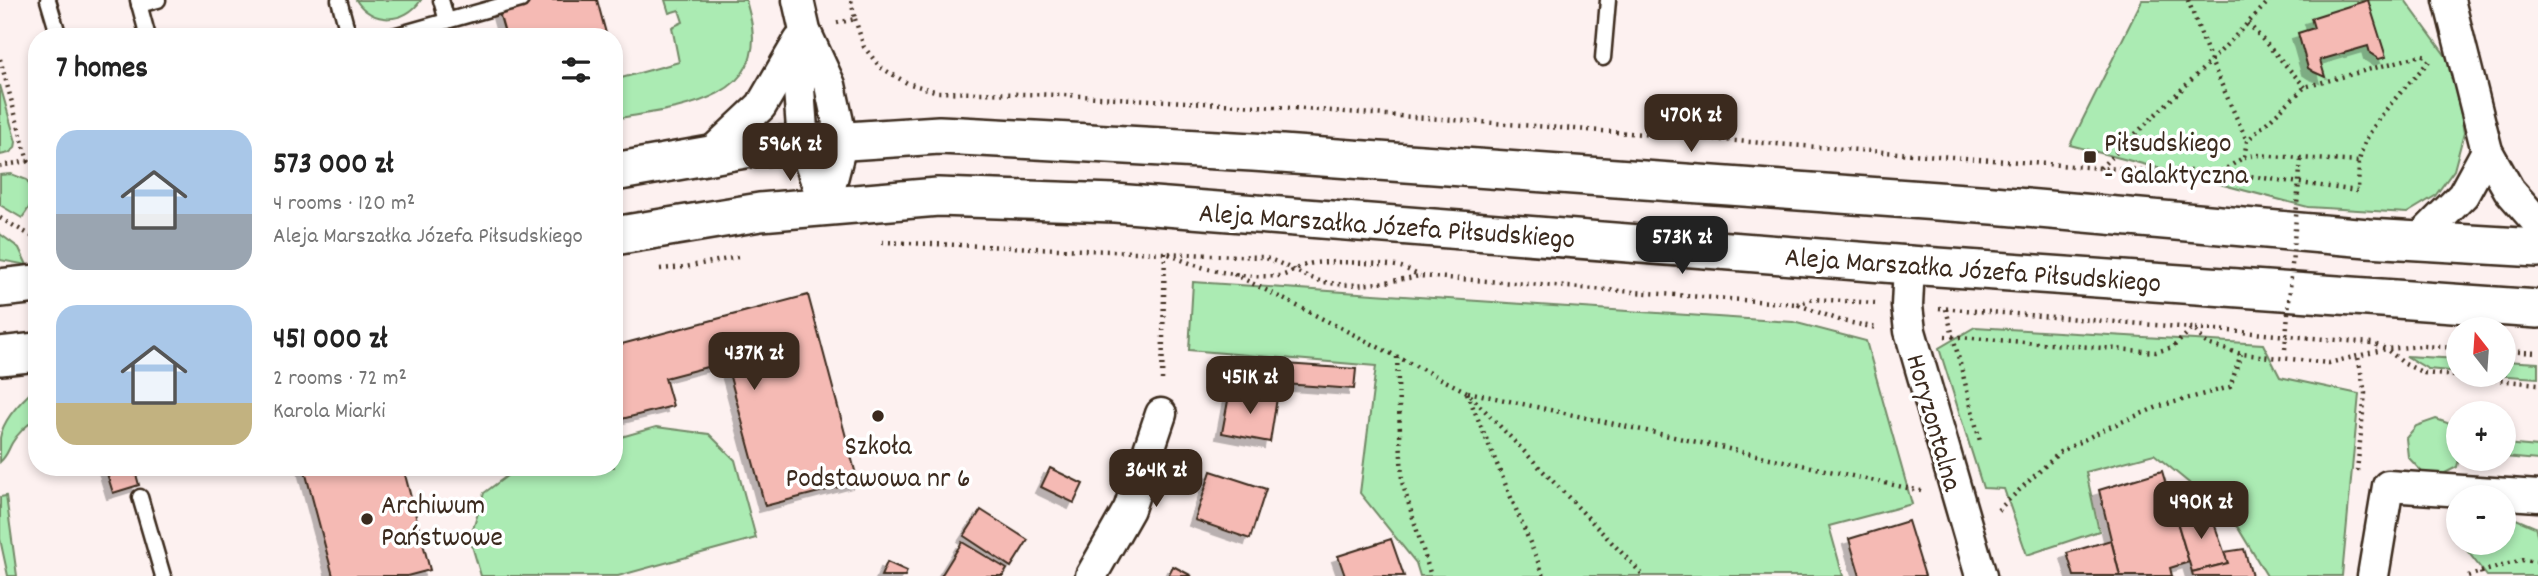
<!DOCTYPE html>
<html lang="en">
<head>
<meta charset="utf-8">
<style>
  body { margin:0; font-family:Dekko,sans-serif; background:#f6f6f6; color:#222; height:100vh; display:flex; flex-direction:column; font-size:26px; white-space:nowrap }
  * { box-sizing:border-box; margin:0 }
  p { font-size:23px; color:#767676 }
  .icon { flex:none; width:38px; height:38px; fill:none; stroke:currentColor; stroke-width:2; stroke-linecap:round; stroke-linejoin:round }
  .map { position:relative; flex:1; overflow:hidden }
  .side { position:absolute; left:28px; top:28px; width:595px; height:448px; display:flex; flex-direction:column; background:#fff; border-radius:28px; box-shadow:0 4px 10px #0003 }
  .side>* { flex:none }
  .needle { width:46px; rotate:343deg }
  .controls { position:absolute; left:2446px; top:317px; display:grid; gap:14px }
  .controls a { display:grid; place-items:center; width:70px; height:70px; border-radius:50%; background:#fff; box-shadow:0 4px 10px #0003; font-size:35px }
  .price { position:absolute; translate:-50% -60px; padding:0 16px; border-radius:14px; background:#3b2a1e; color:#fff; font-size:23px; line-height:46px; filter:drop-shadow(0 2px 4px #0008) }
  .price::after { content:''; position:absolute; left:50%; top:42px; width:21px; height:16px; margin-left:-10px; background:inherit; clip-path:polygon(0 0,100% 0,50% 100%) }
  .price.current { background:#222; color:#fff }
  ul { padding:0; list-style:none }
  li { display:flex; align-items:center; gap:21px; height:175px; padding:0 28px }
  li span { display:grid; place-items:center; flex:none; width:196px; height:140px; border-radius:21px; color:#555 }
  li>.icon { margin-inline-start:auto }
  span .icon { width:84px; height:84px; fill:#fffc; stroke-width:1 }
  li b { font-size:30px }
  h2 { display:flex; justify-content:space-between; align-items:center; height:84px; padding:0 28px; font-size:30px }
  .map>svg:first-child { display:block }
</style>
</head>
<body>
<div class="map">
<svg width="2538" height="576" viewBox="0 0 2538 576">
  <defs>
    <filter id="shadow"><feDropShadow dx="-6" dy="6" stdDeviation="0" flood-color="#0004"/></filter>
  </defs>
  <rect width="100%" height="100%" fill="#fdf1f0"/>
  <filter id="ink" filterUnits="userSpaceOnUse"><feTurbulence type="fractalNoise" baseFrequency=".0143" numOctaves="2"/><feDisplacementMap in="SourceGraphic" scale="14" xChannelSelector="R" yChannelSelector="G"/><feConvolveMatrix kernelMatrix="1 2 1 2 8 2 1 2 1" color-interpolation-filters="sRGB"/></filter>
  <g filter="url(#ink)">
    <g fill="#abebb3" stroke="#738a68" stroke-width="2">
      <path d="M 356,0 L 421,0 C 405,24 372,25 356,0 Z"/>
      <path d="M 665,0 L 746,0 C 748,9 751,17 752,26 C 764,105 667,109 614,119 L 614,80 L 679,62 L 672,27 L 683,22 L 679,10 L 669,13 Z"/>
      <polygon points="2142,0 2405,0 2453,66 2464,133 2454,170 2435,196 2407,213 2308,207 2070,145"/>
      <polygon points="0,85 16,142 15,148 9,153 0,155"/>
      <path d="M 11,174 L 27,180 C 36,196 32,205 22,218 L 0,205 L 0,175 Z"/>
      <polygon points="0,234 19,248 27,265 0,260"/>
      <polygon points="1193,282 1793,322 1866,341 1912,504 1829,526 1843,576 1420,576 1416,563 1360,493 1376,366 1189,350"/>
      <polygon points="1975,327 2263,344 2280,377 2359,394 2342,576 2267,576 2238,528 2194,487 2154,454 2086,472 2099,531 2027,555 2004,489 1983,488 1939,348"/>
      <polygon points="2406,356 2459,359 2459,372 2428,369"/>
      <polygon points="2504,361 2538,363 2538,378 2492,375 2504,374"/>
      <path d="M 37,387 L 37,418 C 28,424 18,433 12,443 C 8,450 7,456 0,462 C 0,454 0,446 0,438 C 3,419 23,399 37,387 Z"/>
      <path d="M 2436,419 L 2453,425 C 2459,439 2461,454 2457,467 L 2441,475 L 2422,472 L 2408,457 L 2406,438 L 2416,426 Z"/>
      <polygon points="656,427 709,434 735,460 756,538 618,576 481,576 470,539 484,493 519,467 614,467 614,439"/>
      <polygon points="2504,444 2538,447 2538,460 2504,457"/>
      <polygon points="6,496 17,576 8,576 0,539 0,497"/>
      <polygon points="2504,518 2516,519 2535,527 2538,537 2538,576 2487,576 2461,543 2504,542"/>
    </g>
    <g fill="#f5bab4" stroke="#3b2a1e" stroke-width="2" filter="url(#shadow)">
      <polygon points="503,0 597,0 607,37 506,37 496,2"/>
      <polygon points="2368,0 2386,57 2379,59 2370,53 2368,46 2320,60 2325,77 2314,72 2308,68 2298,33 2314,28 2311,18"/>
      <polygon points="808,295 858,482 765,506 726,362 665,378 673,406 614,421 614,346"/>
      <polygon points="1285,364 1356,369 1354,389 1284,384"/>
      <polygon points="1230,390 1277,398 1270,442 1222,433"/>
      <polygon points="105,467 134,467 139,485 113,493"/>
      <polygon points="304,467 403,467 430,570 407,576 333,576"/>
      <polygon points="1050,468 1083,484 1074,503 1041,487"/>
      <polygon points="1211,471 1266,489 1250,539 1195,520"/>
      <polygon points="2162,471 2189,562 2170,568 2172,576 2120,576 2099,490"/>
      <polygon points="2209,509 2228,563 2192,572 2176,518"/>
      <polygon points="981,510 1028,540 1011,567 964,536"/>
      <polygon points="1908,521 1925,576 1860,576 1849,539"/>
      <polygon points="1391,539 1404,576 1345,576 1338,556"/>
      <polygon points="2111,540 2120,576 2074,576 2067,553"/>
      <polygon points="962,542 1007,569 1003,576 941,576"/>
      <polygon points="2244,549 2252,576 2193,576 2192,572 2228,563 2224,552"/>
      <polygon points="887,562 907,571 905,576 881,576"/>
      <polygon points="1173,566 1192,576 1168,576"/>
    </g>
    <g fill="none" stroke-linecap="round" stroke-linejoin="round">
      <g stroke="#3b2a1e" stroke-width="19">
        <g id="service">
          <polyline points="48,0 59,37"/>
          <polyline points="138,0 148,37"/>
          <polyline points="339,0 349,37"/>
          <polyline points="441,0 447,21"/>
          <polyline points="139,5 158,0"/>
          <polyline points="390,37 521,0"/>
          <polyline points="1603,58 1608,0"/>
          <polyline points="140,497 163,576"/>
        </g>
      </g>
      <g stroke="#3b2a1e" stroke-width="35">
        <g id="minor">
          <polyline points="798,0 805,31 830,85 842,141 825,206"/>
          <polyline points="2449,0 2487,151 2509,190 2538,223"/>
          <polyline points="805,32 799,89 803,143 825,206"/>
          <polyline points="709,155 761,106 799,41"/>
          <polyline points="2418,240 2463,195 2487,151"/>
          <polyline points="1909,265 1907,306 1910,331 1981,576"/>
          <polyline points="1091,576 1129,509 1161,414"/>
          <polyline points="2373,576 2388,486 2538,496"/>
        </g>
      </g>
      <g stroke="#3b2a1e" stroke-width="42">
        <g id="tertiary">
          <polyline points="614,172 756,147 939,135 961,136 1253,152 1993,205 2368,238 2538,248"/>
          <polyline points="614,236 760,212 938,197 1115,203 1909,265 2538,309"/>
          <polyline points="0,288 37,284"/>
          <polyline points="0,356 37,352"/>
        </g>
      </g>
      <g stroke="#3b2a1e" stroke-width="4.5" stroke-dasharray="2 5" stroke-linecap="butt">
        <polyline points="2188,0 2211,61 2247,141"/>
        <polyline points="855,19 864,47 880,67 907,83 938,92 1063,95 1292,108 2100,168 2220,172 2358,191 2359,162"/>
        <polyline points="837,23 855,19 851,0"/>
        <polyline points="2248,23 2305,87"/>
        <polyline points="0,59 28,161 0,166"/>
        <path d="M 2244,157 L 2257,155 L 2359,162 C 2365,125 2405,89 2429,61"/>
        <polyline points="28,161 37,171"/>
        <polyline points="2100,168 2211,61 2270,0"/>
        <polyline points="2300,169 2301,159"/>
        <polyline points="2221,172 2244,157 2247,141 2305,87 2422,55 2428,56"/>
        <polyline points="0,218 37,239"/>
        <path d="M 882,242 L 1262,257 C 1282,262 1298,274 1317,280 C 1350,290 1387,282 1420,276 L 1796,304 L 1842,321 L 1877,328"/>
        <path d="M 1169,254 C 1203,271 1241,278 1279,276 C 1289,275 1299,266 1309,264 C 1322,260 1387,263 1401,267 C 1407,269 1414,273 1420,276"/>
        <polyline points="660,269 685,267 738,257"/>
        <polyline points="1234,274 1467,392 1644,576"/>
        <polyline points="1797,304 1813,299 1875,303"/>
        <polyline points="1939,308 2193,328 2207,344 2241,354 2329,363 2386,349 2422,346 2459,348"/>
        <polyline points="1946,309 1980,441"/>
        <polyline points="1945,336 2156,352 2173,347 2193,328 2372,343 2386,349 2405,364 2424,373 2538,384"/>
        <polyline points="2504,351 2538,353"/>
        <polyline points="1397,357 1402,482 1431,576"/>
        <polyline points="1162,380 1165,252"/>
        <polyline points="1468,392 1921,491"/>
        <polyline points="1467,393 1544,576"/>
        <polyline points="2357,471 2365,393 2358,357"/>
        <polyline points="1998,510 2060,452 2107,428 2160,406 2230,387 2241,354"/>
        <polyline points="2481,572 2522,560 2538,562"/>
        <polyline points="2468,576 2481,572 2482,576"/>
      </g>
      <use href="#service" stroke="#fff" stroke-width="14"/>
      <use href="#minor" stroke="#fff" stroke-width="30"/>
      <use href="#tertiary" stroke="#fff" stroke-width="37"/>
      <polyline stroke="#3b2a1e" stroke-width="4.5" stroke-dasharray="2 5" stroke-linecap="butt" points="2285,349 2300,169"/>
    </g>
  </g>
  <g fill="#3b2a1e" stroke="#fff" stroke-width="2.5">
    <rect x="2083" y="150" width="14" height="14" rx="3.5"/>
    <circle cx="878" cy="416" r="7"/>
    <circle cx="367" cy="519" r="7"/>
  </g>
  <g text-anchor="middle" stroke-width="7" stroke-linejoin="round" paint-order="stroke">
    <g font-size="28" fill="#3b2a1e" stroke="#fff" text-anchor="start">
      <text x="2104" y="151">Piłsudskiego<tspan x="2104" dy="32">- Galaktyczna</tspan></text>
      <text x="878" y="454" text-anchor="middle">Szkoła<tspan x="878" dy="32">Podstawowa nr 6</tspan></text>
      <text x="381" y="513">Archiwum<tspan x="381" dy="32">Państwowe</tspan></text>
    </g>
    <g font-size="28" fill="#3b2a1e" stroke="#fff">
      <text transform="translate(1387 224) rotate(4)" y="10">Aleja Marszałka Józefa Piłsudskiego</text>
      <text transform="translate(1973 268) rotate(4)" y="10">Aleja Marszałka Józefa Piłsudskiego</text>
      <text transform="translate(1936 422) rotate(74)" y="10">Horyzontalna</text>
    </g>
  </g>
</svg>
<div class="controls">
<a><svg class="needle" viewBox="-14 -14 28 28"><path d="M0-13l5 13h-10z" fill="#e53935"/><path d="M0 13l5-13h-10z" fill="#767676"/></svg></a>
<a>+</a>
<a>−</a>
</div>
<b class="price" style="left:1691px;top:154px">470K zł</b>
<b class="price" style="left:790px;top:183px">596K zł</b>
<b class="price current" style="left:1682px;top:276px">573K zł</b>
<b class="price" style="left:754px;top:392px">437K zł</b>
<b class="price" style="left:1250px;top:416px">451K zł</b>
<b class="price" style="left:1156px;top:509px">364K zł</b>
<b class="price" style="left:2201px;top:541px">490K zł</b>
<section class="side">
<h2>7 homes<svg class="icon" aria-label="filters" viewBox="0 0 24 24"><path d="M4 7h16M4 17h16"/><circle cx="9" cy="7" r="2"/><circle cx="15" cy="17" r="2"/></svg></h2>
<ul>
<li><span style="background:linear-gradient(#a9c7e8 60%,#9aa5b1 0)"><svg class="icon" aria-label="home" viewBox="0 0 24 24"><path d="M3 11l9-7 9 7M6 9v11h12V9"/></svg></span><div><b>573 000 zł</b><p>4 rooms · 120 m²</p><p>Aleja Marszałka Józefa Piłsudskiego</p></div></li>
<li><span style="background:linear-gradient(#a9c7e8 70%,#c2b280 0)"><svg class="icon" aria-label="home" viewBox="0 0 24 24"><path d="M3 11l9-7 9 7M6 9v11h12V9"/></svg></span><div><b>451 000 zł</b><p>2 rooms · 72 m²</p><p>Karola Miarki</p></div></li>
</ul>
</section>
</div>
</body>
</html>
